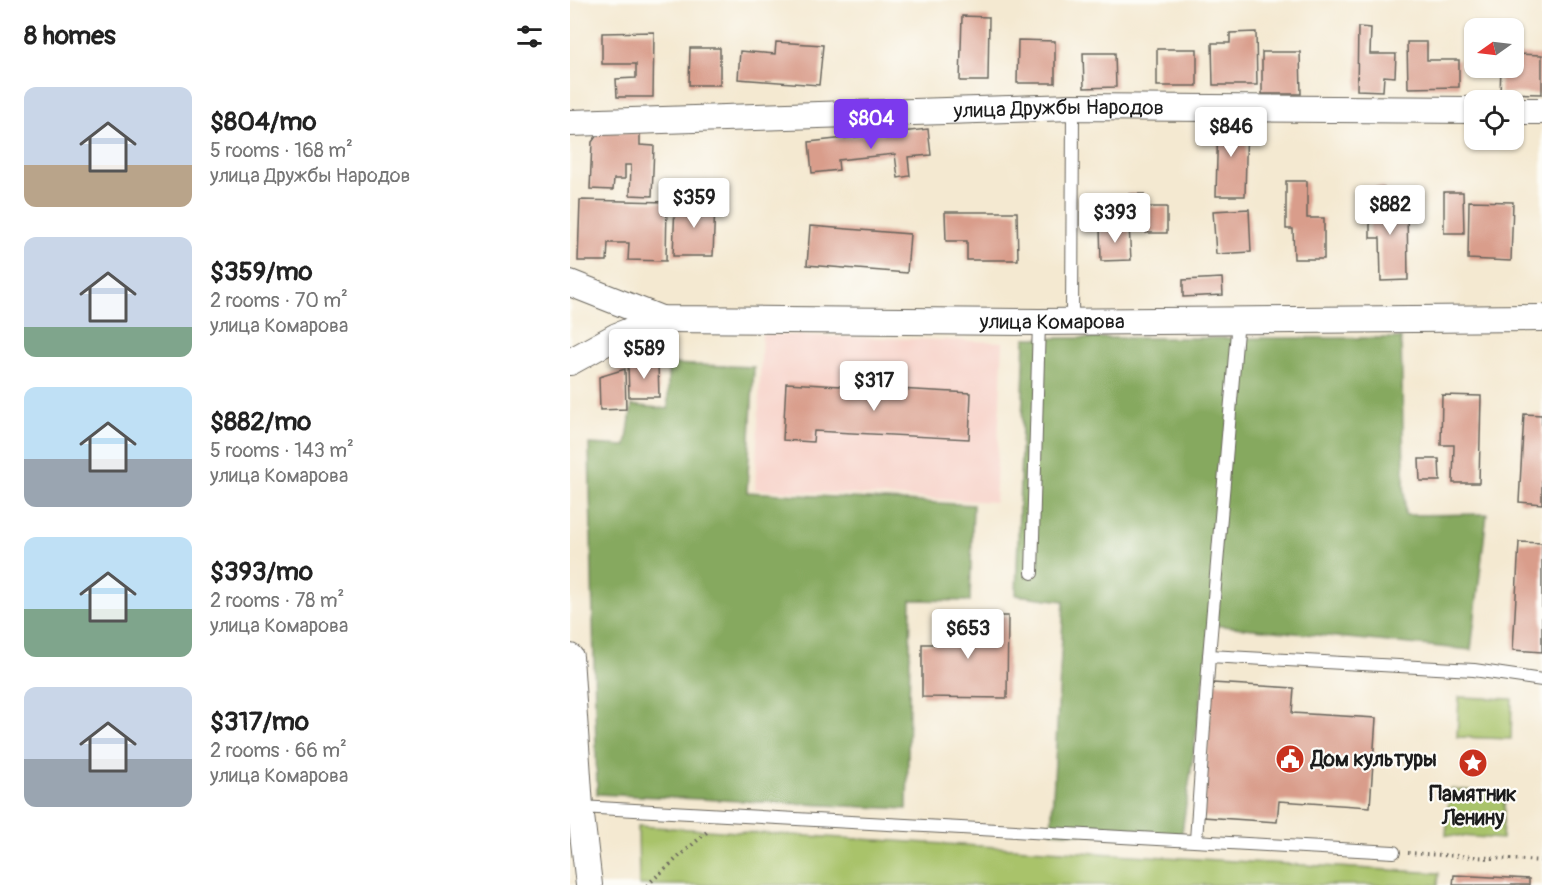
<!DOCTYPE html>
<html lang="en">
<head>
<meta charset="utf-8">
<style>
  body { margin:0; font-family:Pangolin,sans-serif; background:#f6f6f6; color:#222; height:100vh; display:flex; flex-direction:column; font-size:22px; white-space:nowrap }
  * { box-sizing:border-box; margin:0 }
  p { font-size:20px; color:#767676 }
  .icon { flex:none; width:33px; height:33px; fill:none; stroke:currentColor; stroke-width:2; stroke-linecap:round; stroke-linejoin:round }
  .map { position:relative; flex:1; overflow:hidden }
  .details { display:flex; flex-direction:column; background:#fff; width:570px }
  .details>* { flex:none }
  .needle { width:39px; rotate:256deg }
  .fabs { position:absolute; left:894px; top:18px; display:grid; gap:12px }
  .fabs a { display:grid; place-items:center; width:60px; height:60px; border-radius:12px; background:#fff; box-shadow:0 2px 4px #0004; font-size:30px }
  .price { position:absolute; translate:-50% -51px; padding:0 14px; border-radius:6px; background:#fff; color:#222; font-size:20px; line-height:39px; filter:drop-shadow(0 2px 3px #0008) }
  .price::after { content:''; position:absolute; left:50%; top:36px; width:18px; height:14px; margin-left:-9px; background:inherit; clip-path:polygon(0 0,100% 0,50% 100%) }
  .price.current { background:#7c3aed; color:#fff }
  ul { padding:0; list-style:none }
  li { display:flex; align-items:center; gap:18px; height:150px; padding:0 24px }
  li span { display:grid; place-items:center; flex:none; width:168px; height:120px; border-radius:12px; color:#555 }
  li>.icon { margin-inline-start:auto }
  span .icon { width:72px; height:72px; fill:#fffc; stroke-width:1 }
  li b { font-size:26px }
  h2 { display:flex; justify-content:space-between; align-items:center; height:72px; padding:0 24px; font-size:26px }
  main { display:flex; flex:1; min-height:0 }
  .map>svg:first-child { display:block }
</style>
</head>
<body>
<main>
<section class="details">
<h2>8 homes<svg class="icon" aria-label="filters" viewBox="0 0 24 24"><path d="M4 7h16M4 17h16"/><circle cx="9" cy="7" r="2"/><circle cx="15" cy="17" r="2"/></svg></h2>
<ul>
<li><span style="background:linear-gradient(#c9d6e8 65%,#b9a48a 0)"><svg class="icon" aria-label="home" viewBox="0 0 24 24"><path d="M3 11l9-7 9 7M6 9v11h12V9"/></svg></span><div><b>$804/mo</b><p>5 rooms · 168 m²</p><p>улица Дружбы Народов</p></div></li>
<li><span style="background:linear-gradient(#c9d6e8 75%,#7fa58c 0)"><svg class="icon" aria-label="home" viewBox="0 0 24 24"><path d="M3 11l9-7 9 7M6 9v11h12V9"/></svg></span><div><b>$359/mo</b><p>2 rooms · 70 m²</p><p>улица Комарова</p></div></li>
<li><span style="background:linear-gradient(#bfe0f5 60%,#9aa5b1 0)"><svg class="icon" aria-label="home" viewBox="0 0 24 24"><path d="M3 11l9-7 9 7M6 9v11h12V9"/></svg></span><div><b>$882/mo</b><p>5 rooms · 143 m²</p><p>улица Комарова</p></div></li>
<li><span style="background:linear-gradient(#bfe0f5 60%,#7fa58c 0)"><svg class="icon" aria-label="home" viewBox="0 0 24 24"><path d="M3 11l9-7 9 7M6 9v11h12V9"/></svg></span><div><b>$393/mo</b><p>2 rooms · 78 m²</p><p>улица Комарова</p></div></li>
<li><span style="background:linear-gradient(#c9d6e8 60%,#9aa5b1 0)"><svg class="icon" aria-label="home" viewBox="0 0 24 24"><path d="M3 11l9-7 9 7M6 9v11h12V9"/></svg></span><div><b>$317/mo</b><p>2 rooms · 66 m²</p><p>улица Комарова</p></div></li>
</ul>
</section>
<div class="map">
<svg width="972" height="885" viewBox="0 0 972 885">
  <rect width="100%" height="100%" fill="#fdfcf7"/>
  <filter id="ink" filterUnits="userSpaceOnUse"><feTurbulence type="fractalNoise" baseFrequency=".0167" numOctaves="2"/><feDisplacementMap in="SourceGraphic" scale="12" xChannelSelector="R" yChannelSelector="G"/><feConvolveMatrix kernelMatrix="1 2 1 2 8 2 1 2 1" color-interpolation-filters="sRGB"/></filter>
  <filter id="wash" filterUnits="userSpaceOnUse"><feTurbulence type="fractalNoise" baseFrequency=".008" numOctaves="4" result="noise"/><feDisplacementMap in="SourceGraphic" scale="24" xChannelSelector="R" yChannelSelector="G"/><feGaussianBlur stdDeviation="1.35" result="paint"/><feColorMatrix in="noise" values="0 0 0 0 0 0 0 0 0 0 0 0 0 0 0 0 0 1.4 0 .05"/><feComposite in="paint" operator="in"/></filter>
  <g filter="url(#wash)">
    <rect width="100%" height="100%" fill="#f4e9d1"/>
    <polygon fill="#f7d1c8" points="192,334 433,342 425,502 185,489"/>
    <g fill="#a9c36a" stroke="#627043" stroke-width="1.5">
      <polygon points="889,697 942,699 941,739 887,737"/>
      <polygon points="880,789 935,793 932,839 876,835"/>
      <polygon points="68,826 869,873 868,885 69,885"/>
    </g>
    <g fill="#86a95e" stroke="#51623d" stroke-width="1.5">
      <polygon points="455,338 831,338 835,515 917,514 901,650 642,625 611,839 481,832 494,601 446,595"/>
      <polygon points="98,364 184,367 177,492 403,505 400,601 341,600 337,809 27,794 19,444 56,446 62,405 98,409"/>
    </g>
    <g id="blocks">
      <g fill="#d99d8b">
        <polygon points="392,16 419,17 418,81 390,81"/>
        <polygon points="788,27 801,28 800,54 826,54 825,77 814,76 813,91 787,90"/>
        <polygon points="84,32 83,97 47,97 46,79 66,78 66,64 32,64 32,33"/>
        <polygon points="686,32 687,85 643,85 642,43 660,43 660,33"/>
        <polygon points="448,40 485,41 485,83 447,83"/>
        <polygon points="206,42 253,45 249,85 168,79 170,51 205,54"/>
        <polygon points="837,42 857,42 857,60 889,60 889,87 838,88"/>
        <polygon points="120,48 150,48 150,85 119,85"/>
        <rect x="587" y="49" width="40" height="37"/>
        <polygon points="692,52 730,52 731,94 692,94"/>
        <polygon points="513,53 545,53 546,87 514,88"/>
        <polygon points="944,54 972,55 972,94 930,93 931,68 944,68"/>
        <polygon points="648,119 677,120 675,196 646,196"/>
        <polygon points="358,129 361,155 338,157 340,176 328,178 325,154 268,160 269,170 242,173 239,142"/>
        <polygon points="30,131 70,133 70,145 84,146 82,196 60,195 61,165 55,165 55,179 44,179 43,190 20,189 22,142"/>
        <polygon points="716,181 737,181 737,218 754,218 754,259 724,259 723,229 716,229"/>
        <polygon points="814,187 814,206 837,206 838,280 811,281 810,238 800,238 800,188"/>
        <polygon points="874,192 893,192 894,233 874,233"/>
        <polygon points="558,194 574,194 574,207 597,207 597,233 576,233 576,220 559,220"/>
        <polygon points="10,200 97,202 96,261 58,260 59,243 38,243 37,261 8,261"/>
        <polygon points="899,201 943,202 941,261 898,259"/>
        <polygon points="105,202 145,203 143,256 103,256"/>
        <polygon points="679,209 681,252 646,254 643,211"/>
        <polygon points="375,212 447,212 448,260 397,260 397,241 376,241"/>
        <polygon points="240,226 340,234 337,273 237,265"/>
        <polygon points="559,226 561,260 531,261 530,227"/>
        <polygon points="652,278 653,295 613,297 613,280"/>
        <polygon points="88,363 89,397 59,397 58,364"/>
        <polygon points="55,369 56,409 30,410 29,377"/>
        <polygon points="216,383 401,393 399,439 244,431 243,442 213,440"/>
        <polygon points="872,395 911,396 909,483 883,483 884,445 871,445"/>
        <polygon points="954,414 972,415 972,504 949,502"/>
        <polygon points="849,459 869,459 870,481 850,481"/>
        <polygon points="949,542 972,543 972,652 943,650"/>
        <polygon points="376,616 438,616 437,698 352,697 352,644 376,644"/>
        <polygon points="642,683 724,688 722,713 806,718 800,807 709,801 707,822 633,817"/>
        <polygon points="884,875 959,879 959,885 883,885"/>
      </g>
    </g>
  </g>
  <g filter="url(#ink)">
    <use href="#blocks" fill-opacity="0" stroke="#68645b" stroke-width="1.5"/>
    <g fill="none" stroke-linecap="round" stroke-linejoin="round">
      <g stroke="#68645b" stroke-width="14">
        <g id="lane">
          <polyline points="502,322 503,107"/>
          <polyline points="462,573 469,322"/>
          <polyline points="639,656 668,320"/>
          <polyline points="10,807 824,852"/>
          <polyline points="626,840 639,656 904,670 972,680"/>
        </g>
      </g>
      <g stroke="#68645b" stroke-width="28">
        <g id="street">
          <polyline points="944,111 972,111"/>
          <path id="s1" d="M 0,123 L 503,107 L 904,110"/>
          <path id="s2" d="M 0,283 L 91,319 L 469,322 L 972,318"/>
          <polyline points="0,362 47,336 91,319"/>
          <polyline points="0,657 10,807 19,885"/>
        </g>
      </g>
      <g stroke="#68645b" stroke-width="4" stroke-dasharray="1.5 4.5" stroke-linecap="butt">
        <polyline points="838,853 972,861"/>
        <polyline points="77,885 139,830"/>
      </g>
      <use href="#lane" stroke="#fff" stroke-width="12"/>
      <use href="#street" stroke="#fff" stroke-width="26"/>
    </g>
  </g>
  <defs>
    <g id="civic-disc" transform="scale(1.5)"><circle r="9.5" fill="#c8321e" stroke="#fdfcf7"/><path d="M-.6-6.5H3V-4.5H.6V-3L4-1V1h2V6H-6V1h2V-1L-.6-3ZM-1.2 2.5V6h2.4V2.5Z" fill="#fff"/></g>
    <g id="sight-disc" transform="scale(1.5)"><circle r="9.5" fill="#c8321e" stroke="#fdfcf7"/><path d="M0-6L1.8-2.2L6-1.7L2.9 1.2L3.7 5.4L0 3.3L-3.7 5.4L-2.9 1.2L-6-1.7L-1.8-2.2Z" fill="#fff"/></g>
  </defs>
  <g fill-rule="evenodd">
    <use href="#civic-disc" x="720" y="759"/>
    <use href="#sight-disc" x="903" y="763"/>
  </g>
  <g text-anchor="middle" stroke-width="4.5" stroke-linejoin="round" paint-order="stroke">
    <g font-size="21" fill="#1c1c1c" stroke="#fdfcf7">
      <text dy="7" stroke="none"><textPath href="#s1" startOffset="489">улица Дружбы Народов</textPath></text>
      <text dy="7" stroke="none"><textPath href="#s2" startOffset="489">улица Комарова</textPath></text>
    </g>
    <g font-size="21" font-weight="bold" fill="#1c1c1c" stroke="#fdfcf7" text-anchor="start">
      <text x="741" y="766">Дом культуры</text>
      <text x="903" y="801" text-anchor="middle">Памятник<tspan x="903" dy="24">Ленину</tspan></text>
    </g>
  </g>
</svg>
<div class="fabs">
<a><svg class="needle" viewBox="-14 -14 28 28"><path d="M0-13l5 13h-10z" fill="#e53935"/><path d="M0 13l5-13h-10z" fill="#767676"/></svg></a>
<a><svg class="icon" aria-label="locate" viewBox="0 0 24 24"><circle cx="12" cy="12" r="6"/><path d="M12 2v4M12 18v4M2 12h4M18 12h4"/></svg></a>
</div>
<b class="price current" style="left:301px;top:150px">$804</b>
<b class="price" style="left:661px;top:158px">$846</b>
<b class="price" style="left:124px;top:229px">$359</b>
<b class="price" style="left:820px;top:236px">$882</b>
<b class="price" style="left:545px;top:244px">$393</b>
<b class="price" style="left:74px;top:380px">$589</b>
<b class="price" style="left:304px;top:412px">$317</b>
<b class="price" style="left:398px;top:660px">$653</b>
</div>
</main>
</body>
</html>
